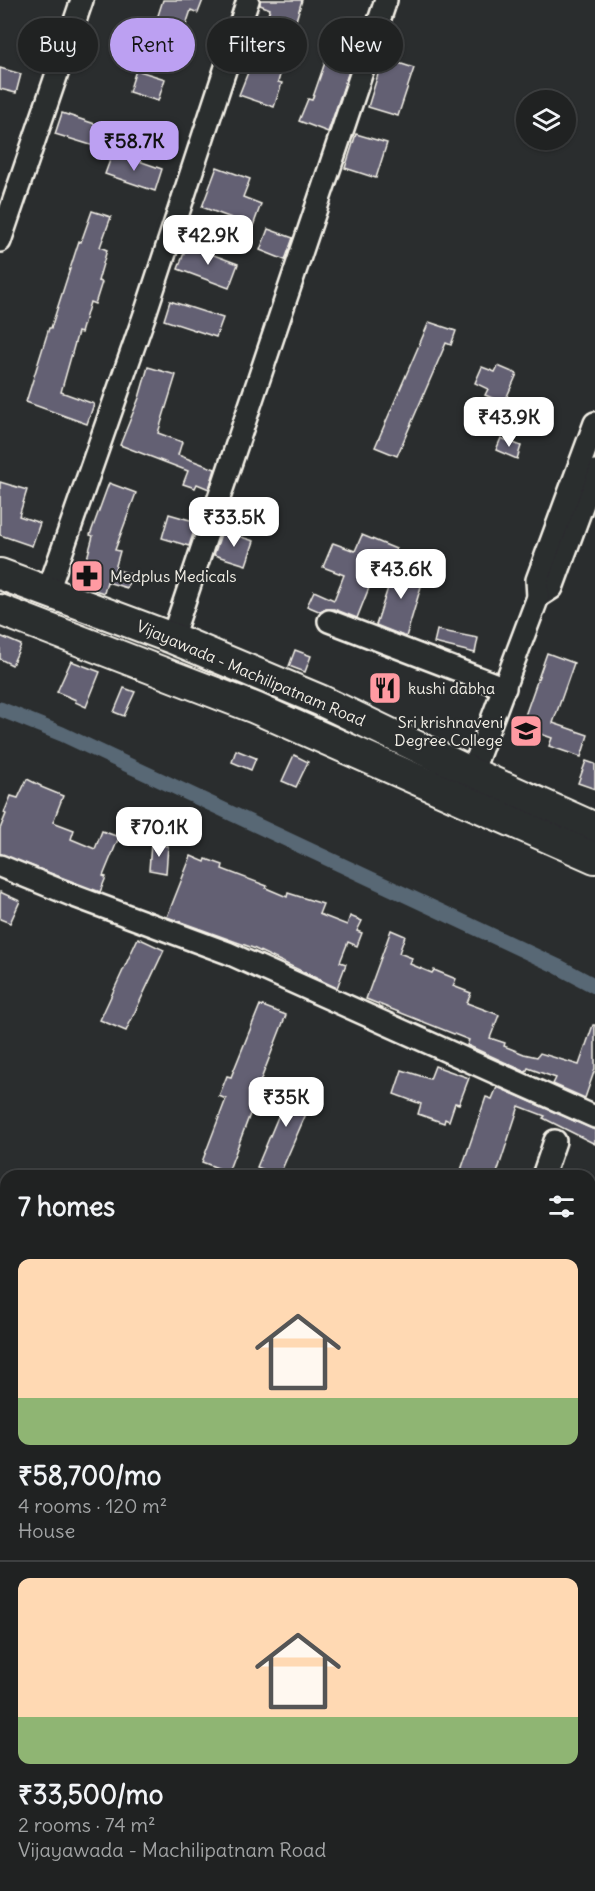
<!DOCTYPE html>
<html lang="en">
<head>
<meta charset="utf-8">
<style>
  body { margin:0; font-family:Delius,sans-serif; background:#282a2a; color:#f1f3f6; height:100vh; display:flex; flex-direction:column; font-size:22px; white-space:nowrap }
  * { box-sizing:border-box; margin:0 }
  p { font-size:20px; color:#a2a4a5 }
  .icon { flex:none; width:33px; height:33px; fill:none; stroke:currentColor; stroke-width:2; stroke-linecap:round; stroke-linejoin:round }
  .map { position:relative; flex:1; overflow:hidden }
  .side { position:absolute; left:0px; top:1170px; width:596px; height:722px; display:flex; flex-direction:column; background:#202222; border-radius:18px 18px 0 0; box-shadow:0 2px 4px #0004,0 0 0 2px #3d3f40 }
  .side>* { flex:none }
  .top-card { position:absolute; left:18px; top:18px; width:560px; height:54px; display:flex; gap:12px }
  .controls { position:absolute; left:516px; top:90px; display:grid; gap:12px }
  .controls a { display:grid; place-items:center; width:60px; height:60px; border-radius:50%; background:#202222; box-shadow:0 2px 4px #0004,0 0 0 2px #3d3f40; font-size:30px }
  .price { position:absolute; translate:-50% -51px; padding:0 14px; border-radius:12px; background:#fff; color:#222; font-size:20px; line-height:39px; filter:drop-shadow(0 2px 3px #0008) }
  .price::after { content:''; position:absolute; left:50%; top:36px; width:18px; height:14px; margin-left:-9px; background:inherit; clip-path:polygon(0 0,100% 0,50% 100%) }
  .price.current { background:#bca0f2; color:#111 }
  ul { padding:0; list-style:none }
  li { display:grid; align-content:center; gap:12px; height:318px; padding:0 18px }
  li+li { border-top:2px solid #3d3f40 }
  li span { display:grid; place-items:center; height:186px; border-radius:12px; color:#555 }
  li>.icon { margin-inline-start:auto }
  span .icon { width:108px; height:108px; fill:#fffc; stroke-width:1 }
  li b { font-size:26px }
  h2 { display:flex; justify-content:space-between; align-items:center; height:72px; padding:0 18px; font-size:26px }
  .chip { padding:0 21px; border-radius:27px; background:#202222; box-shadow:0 2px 4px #0004,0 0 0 2px #3d3f40; font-size:21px; line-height:54px }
  .chip.current { background:#bca0f2; color:#111 }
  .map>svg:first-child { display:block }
</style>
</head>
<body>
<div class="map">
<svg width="595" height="1891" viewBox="0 0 595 1891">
  <rect width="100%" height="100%" fill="#2a2d2e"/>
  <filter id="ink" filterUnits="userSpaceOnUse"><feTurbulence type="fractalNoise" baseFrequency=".0167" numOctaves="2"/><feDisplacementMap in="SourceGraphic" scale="12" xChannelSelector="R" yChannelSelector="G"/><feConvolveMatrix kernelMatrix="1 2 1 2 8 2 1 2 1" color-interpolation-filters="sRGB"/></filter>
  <g filter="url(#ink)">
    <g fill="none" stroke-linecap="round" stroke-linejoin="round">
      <polyline stroke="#586774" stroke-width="15" points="0,709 62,734 559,967 595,986"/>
    </g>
    <g fill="#646173" stroke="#f4f1e8" stroke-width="1.5">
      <polygon points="163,0 203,0 198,13 191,10 181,40 153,31"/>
      <polygon points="260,0 302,0 278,82 282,83 274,107 239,95 260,42 258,41 270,9 260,5"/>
      <polygon points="331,45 355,54 328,132 299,121 308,99 312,100"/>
      <polygon points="383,58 414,68 398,116 368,107"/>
      <polygon points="0,68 21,74 16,93 0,89"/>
      <polygon points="136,70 165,79 158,101 129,92"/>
      <polygon points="62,113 110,129 104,149 55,134"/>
      <polygon points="356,134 387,143 376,178 345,168"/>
      <polygon points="113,152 162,169 155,191 105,174"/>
      <polygon points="217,167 250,179 243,197 261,204 253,226 202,207"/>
      <polygon points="92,211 111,217 100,247 107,250 98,281 102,282 95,304 90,302 81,333 78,332 61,392 94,404 87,424 26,402 49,328 51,328 79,241 81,242"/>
      <polygon points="190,222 201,225 195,245 184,242"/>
      <polygon points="268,229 293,238 285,260 260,250"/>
      <polygon points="187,245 238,264 229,288 178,269"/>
      <polygon points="170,301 223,318 216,337 164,320"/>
      <polygon points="429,322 456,331 451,345 446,343 397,456 375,447"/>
      <polygon points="498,366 517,374 504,403 485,395 488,389 475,383 482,367 495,372"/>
      <polygon points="148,367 176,375 158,433 182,442 178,455 215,469 209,489 197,484 195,488 183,484 188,471 120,445 139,398"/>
      <polygon points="501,438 521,446 517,459 496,450"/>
      <polygon points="0,482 27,490 19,516 40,523 32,546 0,535"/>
      <polygon points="109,483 136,493 115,550 120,551 115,569 131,574 127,588 107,582 104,593 75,584 82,565 85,566 93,536 90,535"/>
      <polygon points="169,514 197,522 189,546 162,538"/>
      <polygon points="222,531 254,541 246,565 214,555"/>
      <polygon points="362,535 396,549 392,558 382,555 357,618 334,609 326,609 321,612 307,606 314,591 334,600 344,575 323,567 333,543 355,551"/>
      <polygon points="396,563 425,573 406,637 376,625"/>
      <polygon points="437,630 478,638 475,653 434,643"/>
      <polygon points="0,636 21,645 12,665 0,659"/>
      <polygon points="295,650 311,656 305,672 289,666"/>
      <polygon points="547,653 574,663 553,723 588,735 581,757 549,746 552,738 521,727"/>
      <polygon points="71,661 100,672 86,707 75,702 76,700 57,692"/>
      <polygon points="124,688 135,692 124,716 114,712"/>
      <polygon points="236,750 256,758 251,770 232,762"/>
      <polygon points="294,755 308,762 296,787 282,781"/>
      <polygon points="586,761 595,764 595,789 578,783"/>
      <polygon points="27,779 41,786 41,787 63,796 53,822 74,830 71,839 95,849 102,831 119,837 103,876 106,877 100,892 0,854 0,829 6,814 4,813 11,796 18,798"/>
      <polygon points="151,844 168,846 166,873 149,870"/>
      <polygon points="191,856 205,862 206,859 223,865 222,869 267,886 266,888 287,897 288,893 323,904 319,914 347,925 350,916 362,921 357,931 362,933 357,946 348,942 340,962 346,964 337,988 253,948 167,917"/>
      <polygon points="0,892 20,901 10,923 0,919"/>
      <polygon points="391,930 405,936 399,953 412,958 410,964 432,973 434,970 456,979 453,986 471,993 467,1003 499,1015 490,1038 505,1043 504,1046 524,1054 537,1057 540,1053 579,1065 593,1025 595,1025 595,1069 585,1098 553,1084 556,1078 528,1068 526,1072 467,1045 469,1040 366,999"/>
      <polygon points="138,938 164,950 126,1031 100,1020"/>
      <polygon points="260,1005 286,1015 258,1087 264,1090 256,1110 252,1109 228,1172 202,1162 226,1099 219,1096 227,1076 231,1077"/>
      <polygon points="435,1066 469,1078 459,1104 455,1103 449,1121 445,1119 444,1123 418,1114 421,1104 394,1094 402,1070 430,1079"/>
      <polygon points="293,1081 316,1091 279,1176 257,1167"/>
      <polygon points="497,1087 595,1130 595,1144 543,1118 545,1116 519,1106 496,1176 459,1176 486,1097 492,1099"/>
    </g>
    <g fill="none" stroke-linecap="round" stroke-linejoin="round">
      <g stroke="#f4f1e8" stroke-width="26">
        <g id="minor">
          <polyline points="0,241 82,0"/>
          <polyline points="48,591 145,314 248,0"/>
          <polyline points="538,597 552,588 595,471"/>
          <polyline points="329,621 505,688"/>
          <polyline points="172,638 386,0"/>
          <polyline points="467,786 538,597 537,580 595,423"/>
          <polyline points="0,866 74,896 228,953 595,1117"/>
          <polyline points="543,1176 555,1141"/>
          <polyline points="590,1321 595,1304"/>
          <polyline points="590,1368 595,1370"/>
          <polyline points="590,1485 595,1469"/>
          <polyline points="590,1657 595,1642"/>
        </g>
      </g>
      <g stroke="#f4f1e8" stroke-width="34">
        <g id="highway">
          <polyline points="0,574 172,638 322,701 472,773 595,828"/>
          <polyline points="0,610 255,708 595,858"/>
        </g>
      </g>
      <use href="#minor" stroke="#2a2d2e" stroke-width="21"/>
      <use href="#highway" stroke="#2a2d2e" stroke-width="30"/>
    </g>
  </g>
  <defs>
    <g id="pharmacy-square" transform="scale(1.725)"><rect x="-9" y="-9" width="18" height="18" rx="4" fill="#ff9aa2" stroke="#2a2d2e"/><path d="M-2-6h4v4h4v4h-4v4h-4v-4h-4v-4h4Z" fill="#111"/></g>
    <g id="restaurant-square" transform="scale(1.725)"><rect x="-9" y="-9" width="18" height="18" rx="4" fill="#ff9aa2" stroke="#2a2d2e"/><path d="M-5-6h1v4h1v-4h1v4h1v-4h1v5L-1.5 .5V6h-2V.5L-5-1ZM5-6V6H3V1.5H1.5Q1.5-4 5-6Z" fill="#111"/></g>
    <g id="university-square" transform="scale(1.725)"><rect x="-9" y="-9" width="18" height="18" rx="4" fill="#ff9aa2" stroke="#2a2d2e"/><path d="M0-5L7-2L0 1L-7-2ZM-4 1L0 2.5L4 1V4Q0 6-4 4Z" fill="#111"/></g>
  </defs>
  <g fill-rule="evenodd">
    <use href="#pharmacy-square" x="87" y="576"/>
    <use href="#restaurant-square" x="385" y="688"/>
    <use href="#university-square" x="526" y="731"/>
  </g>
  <g text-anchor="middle" stroke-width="4.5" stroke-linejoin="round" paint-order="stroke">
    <g font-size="16" fill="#f4f1e8" stroke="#2a2d2e" text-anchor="start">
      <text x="110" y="582">Medplus Medicals</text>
      <text x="408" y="694">kushi dabha</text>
      <text x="503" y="728" text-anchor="end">Sri krishnaveni<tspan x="503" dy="18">Degree College</tspan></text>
    </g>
    <g font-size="16" fill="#f4f1e8" stroke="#2a2d2e">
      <text transform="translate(251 673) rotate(23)" y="6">Vijayawada - Machilipatnam Road</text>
    </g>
  </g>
</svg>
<div class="controls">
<a><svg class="icon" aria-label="layers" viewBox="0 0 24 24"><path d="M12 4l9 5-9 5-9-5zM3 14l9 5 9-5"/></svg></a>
</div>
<b class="price current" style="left:134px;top:172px">₹58.7K</b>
<b class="price" style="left:208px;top:266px">₹42.9K</b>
<b class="price" style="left:509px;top:448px">₹43.9K</b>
<b class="price" style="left:234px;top:548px">₹33.5K</b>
<b class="price" style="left:401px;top:600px">₹43.6K</b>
<b class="price" style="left:159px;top:858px">₹70.1K</b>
<b class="price" style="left:286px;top:1128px">₹35K</b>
<div class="top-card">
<a class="chip">Buy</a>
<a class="chip current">Rent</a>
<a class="chip">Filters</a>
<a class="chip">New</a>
</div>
<section class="side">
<h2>7 homes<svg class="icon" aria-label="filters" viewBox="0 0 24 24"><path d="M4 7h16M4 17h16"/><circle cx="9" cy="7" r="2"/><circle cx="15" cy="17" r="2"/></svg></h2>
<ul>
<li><span style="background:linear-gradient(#ffd9b3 75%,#8fb573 0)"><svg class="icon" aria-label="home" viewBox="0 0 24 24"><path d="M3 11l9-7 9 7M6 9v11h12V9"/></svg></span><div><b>₹58,700/mo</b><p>4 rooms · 120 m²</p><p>House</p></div></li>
<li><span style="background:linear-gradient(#ffd9b3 75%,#8fb573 0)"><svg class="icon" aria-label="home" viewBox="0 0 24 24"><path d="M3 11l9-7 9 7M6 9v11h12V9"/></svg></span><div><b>₹33,500/mo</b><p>2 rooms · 74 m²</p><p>Vijayawada - Machilipatnam Road</p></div></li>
</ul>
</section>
</div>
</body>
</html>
